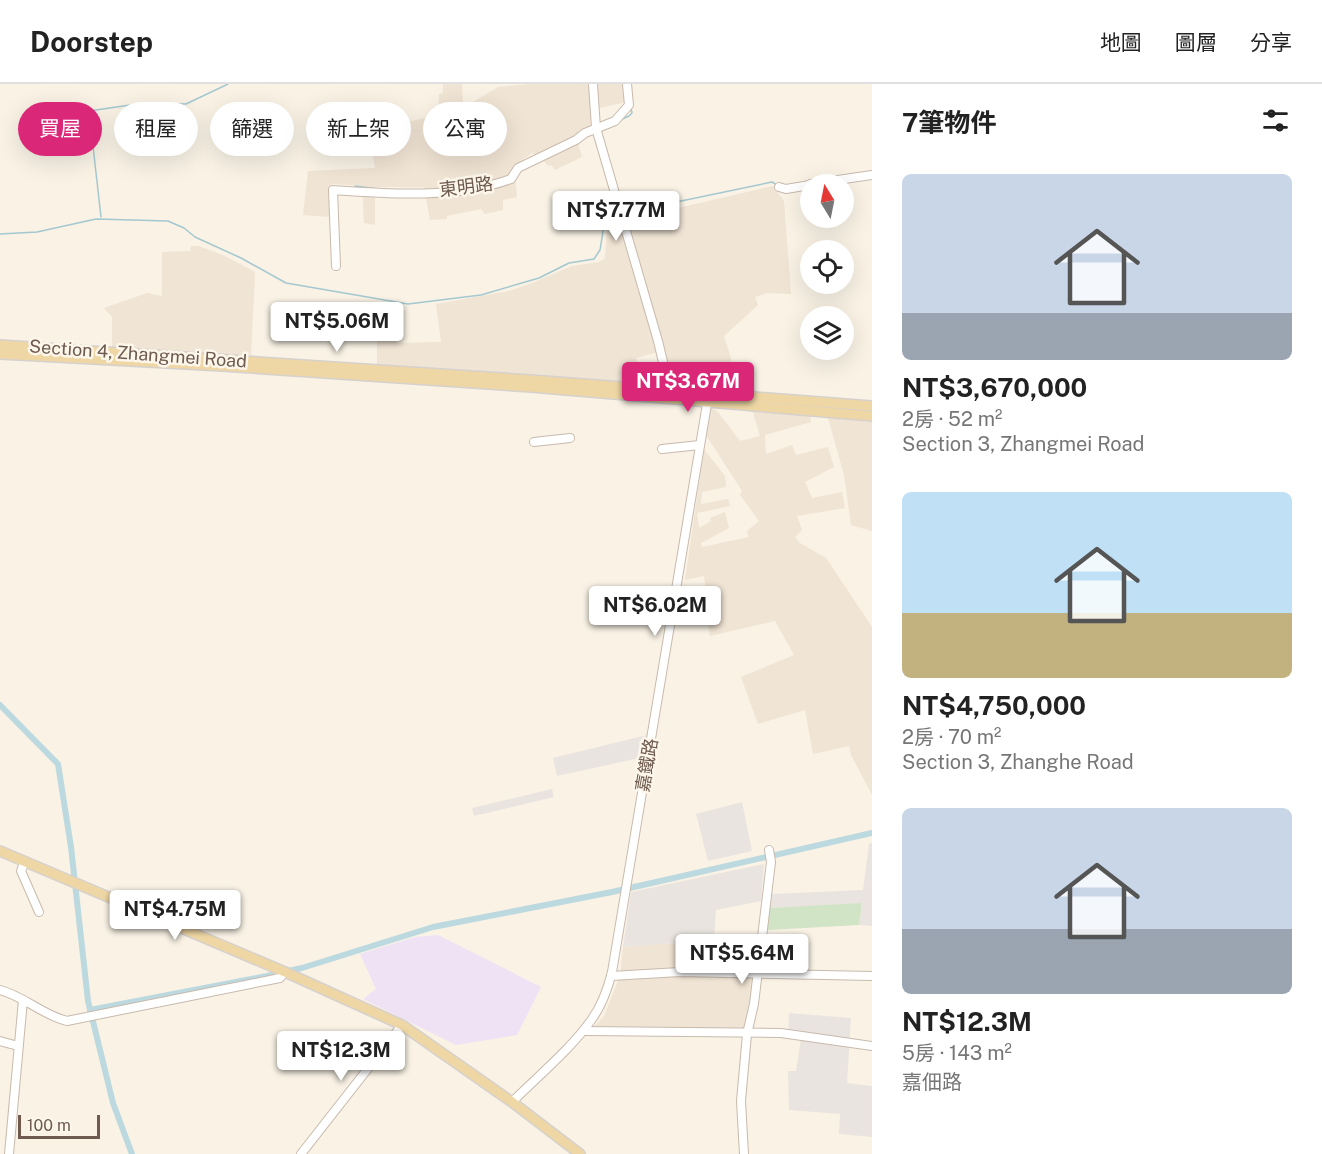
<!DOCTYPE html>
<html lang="zh-TW">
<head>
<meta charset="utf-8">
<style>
  body { margin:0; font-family:"Public Sans","Noto Sans TC",sans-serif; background:#f2f2f2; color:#222; height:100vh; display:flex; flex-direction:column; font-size:22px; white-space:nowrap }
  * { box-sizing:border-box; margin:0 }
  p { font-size:20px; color:#767676 }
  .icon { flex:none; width:33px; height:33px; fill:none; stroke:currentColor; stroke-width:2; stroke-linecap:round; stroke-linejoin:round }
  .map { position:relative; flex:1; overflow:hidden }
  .sheet { display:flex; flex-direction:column; background:#fff; width:450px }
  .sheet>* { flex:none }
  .top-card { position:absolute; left:18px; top:18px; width:570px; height:54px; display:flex; gap:12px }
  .needle { width:39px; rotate:350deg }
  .tools { position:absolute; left:800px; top:90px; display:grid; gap:12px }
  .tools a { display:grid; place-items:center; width:54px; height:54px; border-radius:50%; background:#fff; box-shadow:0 6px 24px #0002; font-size:30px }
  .scale { position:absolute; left:18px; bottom:15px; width:82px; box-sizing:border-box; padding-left:6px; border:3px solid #6e5a4e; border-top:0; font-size:16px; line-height:21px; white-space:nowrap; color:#6e5a4e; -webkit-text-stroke:4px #fcf6eb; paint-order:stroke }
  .price { position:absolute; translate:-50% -51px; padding:0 14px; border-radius:6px; background:#fff; color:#222; font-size:20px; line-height:39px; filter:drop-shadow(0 2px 3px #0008) }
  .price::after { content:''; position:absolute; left:50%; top:36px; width:18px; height:14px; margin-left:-9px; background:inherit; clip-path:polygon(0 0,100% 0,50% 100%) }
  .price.current { background:#db2777; color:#fff }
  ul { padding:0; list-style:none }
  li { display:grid; align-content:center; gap:12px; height:318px; padding:0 30px }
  li span { display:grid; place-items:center; height:186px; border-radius:9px; color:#555 }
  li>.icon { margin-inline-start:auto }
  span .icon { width:108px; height:108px; fill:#fffc; stroke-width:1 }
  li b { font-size:26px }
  h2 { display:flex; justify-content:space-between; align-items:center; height:72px; padding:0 30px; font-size:26px }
  .chip { padding:0 21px; border-radius:27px; background:#fff; box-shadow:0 6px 24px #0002; font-size:21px; line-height:54px }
  .chip.current { background:#db2777; color:#fff }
  header { display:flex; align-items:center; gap:36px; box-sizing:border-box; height:84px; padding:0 30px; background:#fff; border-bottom:2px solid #e0e0e0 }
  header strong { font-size:28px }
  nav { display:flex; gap:33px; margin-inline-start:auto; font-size:21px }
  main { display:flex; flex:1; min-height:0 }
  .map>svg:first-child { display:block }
</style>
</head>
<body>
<header>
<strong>Doorstep</strong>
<nav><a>地圖</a><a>圖層</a><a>分享</a></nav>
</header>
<main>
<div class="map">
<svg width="872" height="1070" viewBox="0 0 872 1070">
  <rect width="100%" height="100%" fill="#f9f2e5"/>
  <g fill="#f0e4d4">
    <polygon points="443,0 462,0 463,24 498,3 530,0 624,0 626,18 591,26 591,41 577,56 582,73 555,86 551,81 548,82 543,76 532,69 514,82 517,113 503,116 503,126 485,130 481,125 447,132 447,135 430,136 424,103 375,103 375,141 364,139 362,102 332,100 331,133 303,131 308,87 375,84 371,63 395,54 394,41 438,31 439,10 443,9"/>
    <polygon points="773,102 784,117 791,210 767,209 755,213 758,221 724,252 731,274 731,289 742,295 747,309 674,301 627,136"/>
    <polygon points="620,138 658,268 636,274 642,300 377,280 377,257 383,252 396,251 397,259 441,258 436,220 509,207 532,199 572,182 599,178 605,174 607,142"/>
    <polygon points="191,162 199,162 225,172 255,188 251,272 112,264 112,233 104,224 147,209 162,212 162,168 190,167"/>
    <polygon points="711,324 717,327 740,357 760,352 752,326 810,330 811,338 765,351 766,370 792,361 796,371 828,363 834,383 805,398 812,414 842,408 845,424 797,432 802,446 795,453 800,459 826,474 872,543 872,711 851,671 849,662 813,670 805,626 758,640 741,593 794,571 775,537 710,552 705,527 709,526 704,492 685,496 704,365 725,392 726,403 702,408 701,420 728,415 730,422 697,429 699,444 711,437 710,434 725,428 729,444 701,459 702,463 749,453 747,447 759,437 740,411 742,407 706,351"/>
    <polygon points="828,334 872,338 872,447 851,441 844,391"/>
    <polygon points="714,856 710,888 757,890 746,948 592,945 604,932 620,892 623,863"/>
  </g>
  <g fill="#e9e4df">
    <polygon points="647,651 644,673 557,692 553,674"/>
    <polygon points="552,705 554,713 474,732 472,724"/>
    <polygon points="742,718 752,767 708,777 696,730"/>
    <polygon points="872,759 872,842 859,841 862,820 769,824 771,810 863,806 869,760"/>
    <polygon points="764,780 761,817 716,826 714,856 623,863 631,808"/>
    <polygon points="789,929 851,934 847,999 872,1002 872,1053 839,1050 840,1030 789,1026 788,987 796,987 801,955 788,953"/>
  </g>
  <polygon fill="#efe2f5" points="438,851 541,903 517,951 456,961 363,915 376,905 360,870 415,853"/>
  <polygon fill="#d1e4c5" points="862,819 859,841 767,846 769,824"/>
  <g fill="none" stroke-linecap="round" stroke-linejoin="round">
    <g stroke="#a4c8d0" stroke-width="1.5">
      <polyline points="620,36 629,32 632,29 631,24"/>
      <polyline points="355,102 378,105"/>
      <polyline points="101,133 89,27 144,19 186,20 228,0"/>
      <polyline points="626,133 657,122 772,98 777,101"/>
      <polyline points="0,150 37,148 96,135 168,137 184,144 195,153 241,174 286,199 408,220 481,211 539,194 569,179 594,175 600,166 604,141 618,136"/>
    </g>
    <g stroke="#bcd9e0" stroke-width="6">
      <polyline points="0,621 58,680 71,763 88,917 113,1019 132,1070"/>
      <polyline points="90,926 267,892 302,884 433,843 612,808 872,749"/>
    </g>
    <g stroke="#c8baad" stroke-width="10">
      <g id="minor">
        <polyline points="593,0 596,44 658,257 671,312"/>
        <polyline points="810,100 872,91"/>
        <polyline points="779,103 786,105 810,101"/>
        <path d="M 336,182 L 333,106 C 390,110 457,115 511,95 L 518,84 L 576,56 L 585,49 L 615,37 L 629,21 L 627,0"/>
        <polyline points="534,358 570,354"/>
        <polyline points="662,365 700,361"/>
        <polyline points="25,777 21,787 39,828"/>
        <polyline points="611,892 680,888 872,892"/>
        <path d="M 0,906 C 24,912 42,931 67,937 L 280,894 L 285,888"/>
        <polyline points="583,947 781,949 872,962"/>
        <polyline points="0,957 18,962"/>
        <path d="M 512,1018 C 538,992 571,965 592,935 C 602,921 608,904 612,888 L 708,314"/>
        <polyline points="9,1070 23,916"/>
        <polyline points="301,1070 402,941"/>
        <polyline points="744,1070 741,1017 747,950 754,920 771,778 769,766"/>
      </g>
    </g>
    <g stroke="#d6d1cd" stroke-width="12">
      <g id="major">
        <polyline points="0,261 531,296 872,322"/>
        <polyline points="0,270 222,282 531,303 872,332"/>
        <polyline points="0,767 285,888 402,941 512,1018 580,1070"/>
      </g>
    </g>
    <use href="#minor" stroke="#fff" stroke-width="8"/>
    <use href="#major" stroke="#efd7a5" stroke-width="9"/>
  </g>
  <g text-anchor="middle" stroke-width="5" stroke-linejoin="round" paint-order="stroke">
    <g font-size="18" fill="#6e5a4e" stroke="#fcf6eb">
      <text transform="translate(466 103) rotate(-7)" y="6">東明路</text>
      <text transform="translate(138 270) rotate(4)" y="6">Section 4, Zhangmei Road</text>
      <text transform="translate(647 681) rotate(-80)" y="6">嘉鐵路</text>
    </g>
  </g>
</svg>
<div class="tools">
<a><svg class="needle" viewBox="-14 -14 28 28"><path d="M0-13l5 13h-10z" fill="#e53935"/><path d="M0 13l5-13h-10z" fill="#767676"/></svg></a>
<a><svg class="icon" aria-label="locate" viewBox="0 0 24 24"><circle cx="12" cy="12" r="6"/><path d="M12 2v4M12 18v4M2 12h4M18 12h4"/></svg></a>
<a><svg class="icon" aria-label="layers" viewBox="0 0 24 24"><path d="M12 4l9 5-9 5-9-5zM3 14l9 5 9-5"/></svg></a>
</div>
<div class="scale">100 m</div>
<b class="price" style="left:616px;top:158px">NT$7.77M</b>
<b class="price" style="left:337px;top:269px">NT$5.06M</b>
<b class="price current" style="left:688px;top:329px">NT$3.67M</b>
<b class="price" style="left:655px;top:553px">NT$6.02M</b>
<b class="price" style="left:175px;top:857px">NT$4.75M</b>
<b class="price" style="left:742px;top:901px">NT$5.64M</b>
<b class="price" style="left:341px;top:998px">NT$12.3M</b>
<div class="top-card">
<a class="chip current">買屋</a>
<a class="chip">租屋</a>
<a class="chip">篩選</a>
<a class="chip">新上架</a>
<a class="chip">公寓</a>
</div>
</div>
<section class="sheet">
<h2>7筆物件<svg class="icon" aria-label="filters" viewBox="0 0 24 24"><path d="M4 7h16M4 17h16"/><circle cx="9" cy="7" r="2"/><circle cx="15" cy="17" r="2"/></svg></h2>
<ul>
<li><span style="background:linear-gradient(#c9d6e8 75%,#9aa5b1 0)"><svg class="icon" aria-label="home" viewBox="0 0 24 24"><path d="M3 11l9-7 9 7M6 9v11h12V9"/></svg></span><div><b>NT$3,670,000</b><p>2房 · 52 m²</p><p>Section 3, Zhangmei Road</p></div></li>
<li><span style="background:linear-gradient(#bfe0f5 65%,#c2b280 0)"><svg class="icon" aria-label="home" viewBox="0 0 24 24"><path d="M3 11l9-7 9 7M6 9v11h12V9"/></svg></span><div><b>NT$4,750,000</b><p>2房 · 70 m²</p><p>Section 3, Zhanghe Road</p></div></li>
<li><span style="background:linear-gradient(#c9d6e8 65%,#9aa5b1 0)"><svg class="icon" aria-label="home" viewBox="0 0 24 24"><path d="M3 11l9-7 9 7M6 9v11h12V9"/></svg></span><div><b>NT$12.3M</b><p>5房 · 143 m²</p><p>嘉佃路</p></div></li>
</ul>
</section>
</main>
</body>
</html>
